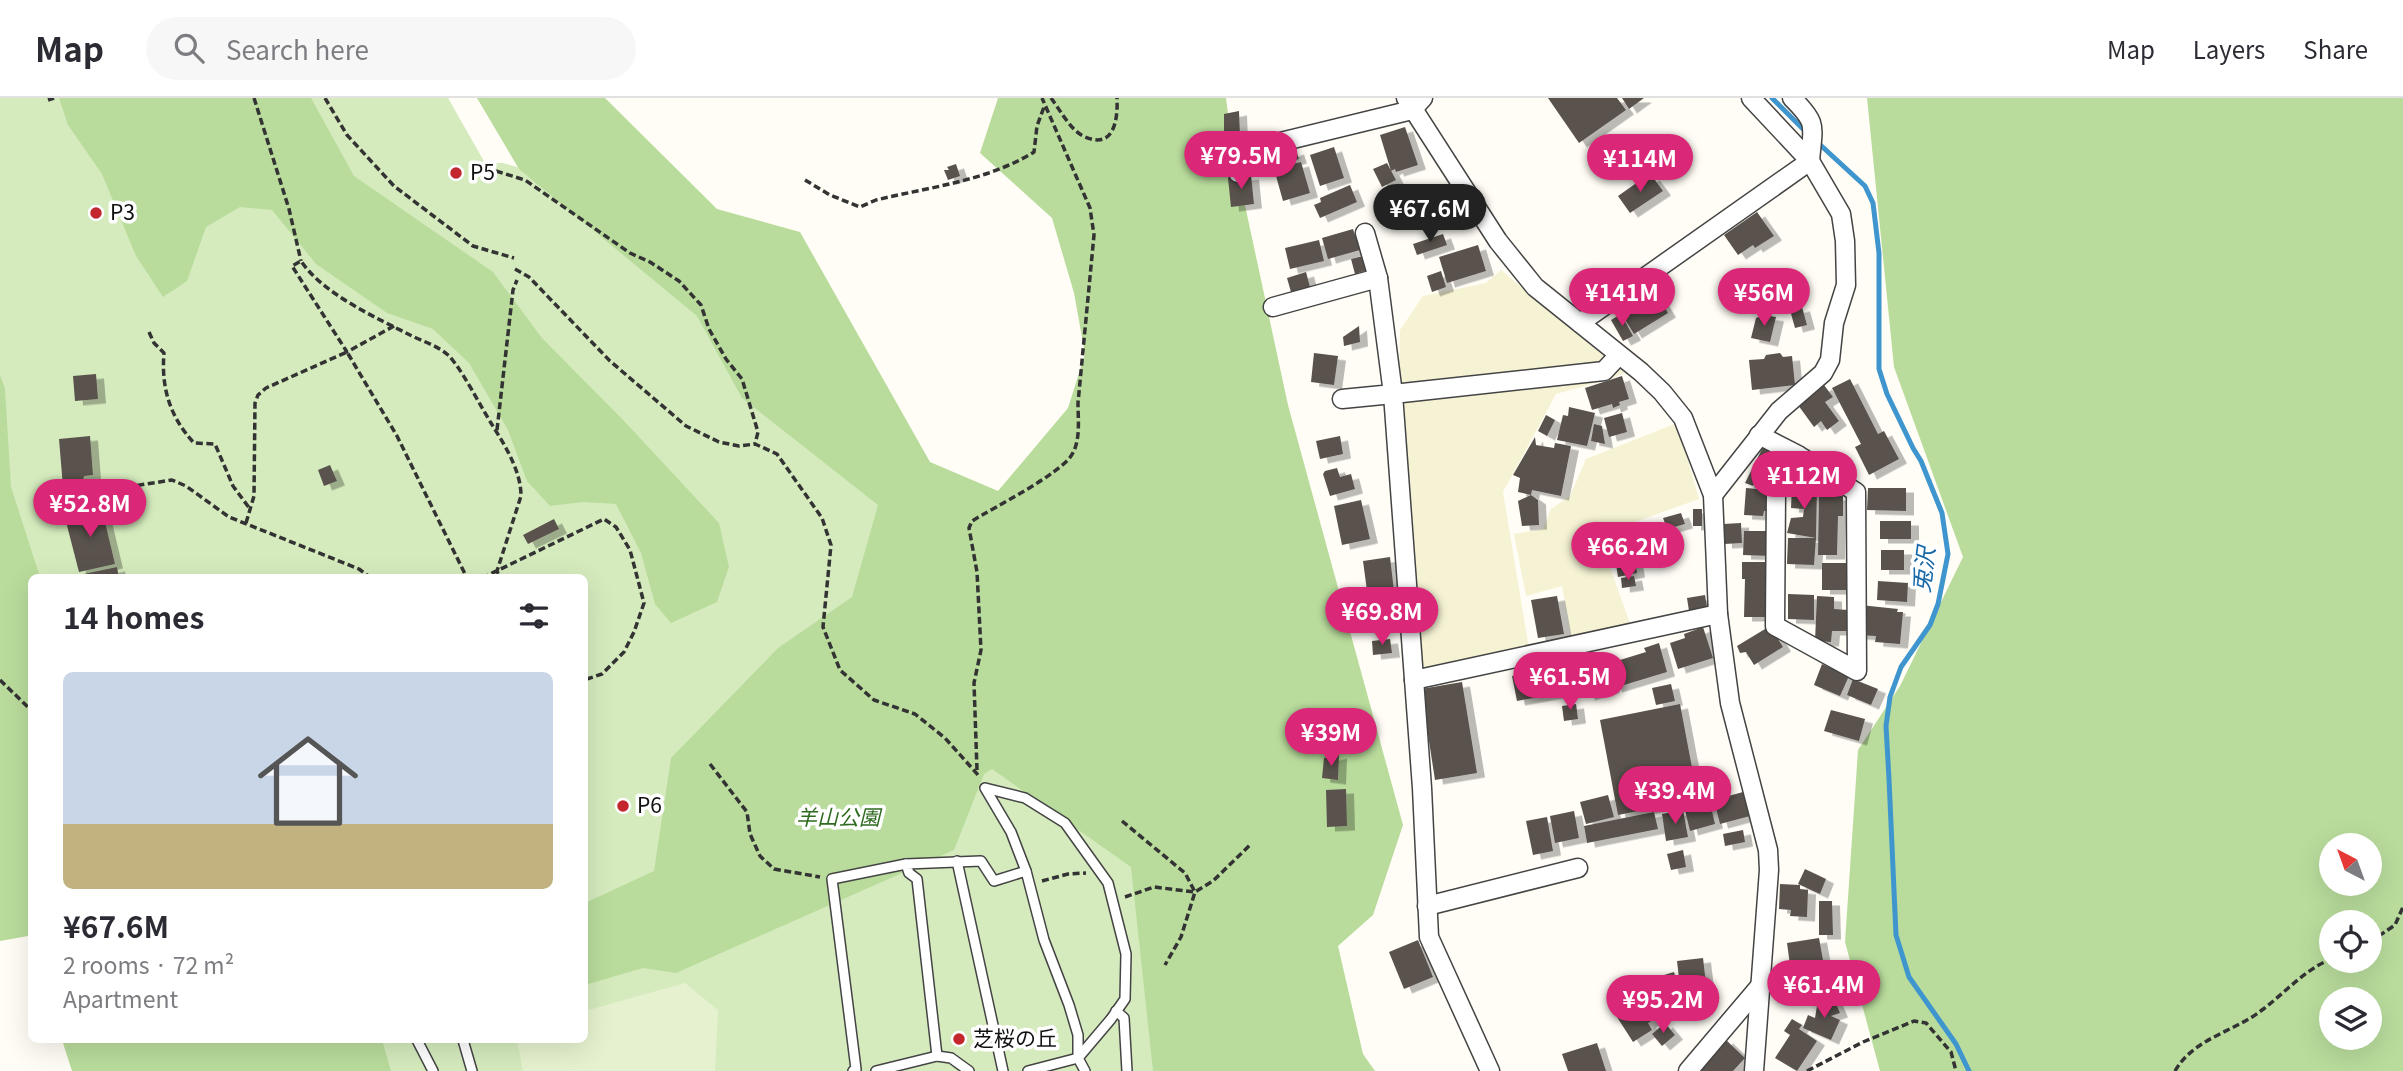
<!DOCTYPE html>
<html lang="en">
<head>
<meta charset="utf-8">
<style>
  body { margin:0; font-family:Georgia,"Noto Sans JP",serif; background:#f7f7f7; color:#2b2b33; height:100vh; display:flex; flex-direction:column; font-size:26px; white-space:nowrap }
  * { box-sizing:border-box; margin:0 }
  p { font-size:23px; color:#7c7c81 }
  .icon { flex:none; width:38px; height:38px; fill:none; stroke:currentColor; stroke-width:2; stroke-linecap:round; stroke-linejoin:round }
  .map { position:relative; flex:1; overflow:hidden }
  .sheet { position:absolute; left:28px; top:476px; width:560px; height:469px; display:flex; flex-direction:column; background:#fff; border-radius:10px; box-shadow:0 7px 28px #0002 }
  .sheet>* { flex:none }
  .needle { width:46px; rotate:319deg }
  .controls { position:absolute; left:2319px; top:735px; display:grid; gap:14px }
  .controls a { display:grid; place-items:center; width:63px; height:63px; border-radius:50%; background:#fff; box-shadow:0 7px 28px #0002; font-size:35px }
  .price { position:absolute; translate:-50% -60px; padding:0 16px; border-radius:24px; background:#db2777; color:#fff; font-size:23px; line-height:46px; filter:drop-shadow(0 2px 4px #0008) }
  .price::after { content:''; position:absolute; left:50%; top:42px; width:21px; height:16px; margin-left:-10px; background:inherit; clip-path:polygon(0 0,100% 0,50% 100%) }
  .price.on { background:#222; color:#fff }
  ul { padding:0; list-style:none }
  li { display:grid; align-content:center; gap:14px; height:371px; padding:0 35px }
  li span { display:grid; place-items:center; height:217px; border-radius:10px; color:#555 }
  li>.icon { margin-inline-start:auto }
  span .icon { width:126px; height:126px; fill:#fffc; stroke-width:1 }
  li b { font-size:30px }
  h2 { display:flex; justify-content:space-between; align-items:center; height:84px; padding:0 35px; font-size:30px }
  header { display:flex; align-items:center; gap:42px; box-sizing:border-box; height:98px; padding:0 35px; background:#fff; border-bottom:2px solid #e1e1e2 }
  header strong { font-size:33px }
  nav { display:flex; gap:38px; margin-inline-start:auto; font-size:24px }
  .search { width:490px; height:63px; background:#f7f7f7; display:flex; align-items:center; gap:18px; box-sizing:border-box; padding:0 24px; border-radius:38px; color:#7c7c81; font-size:26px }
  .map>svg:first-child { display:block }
</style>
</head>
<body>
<header>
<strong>Map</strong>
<div class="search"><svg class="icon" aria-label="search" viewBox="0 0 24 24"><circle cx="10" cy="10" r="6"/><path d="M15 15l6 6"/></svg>Search here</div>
<nav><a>Map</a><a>Layers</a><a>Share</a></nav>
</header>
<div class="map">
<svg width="2403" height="973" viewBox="0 0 2403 973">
  <defs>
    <filter id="shadow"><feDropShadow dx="8" dy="4.5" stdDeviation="0" flood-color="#0004"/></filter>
  </defs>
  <rect width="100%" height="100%" fill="#fffdf5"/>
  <g fill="#f6f3d4">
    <polygon points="1501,172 1606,260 1600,266 1399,289 1400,232 1423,198 1486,185"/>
    <polygon points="1617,266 1626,274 1613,280 1556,296 1503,394 1529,551 1420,579 1402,313 1406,304 1606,277"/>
    <polygon points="1677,325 1699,401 1604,435 1601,444 1631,528 1572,543 1562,488 1526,498 1514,436 1543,431 1551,411 1570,398 1586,361"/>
  </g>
  <polygon fill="#d5ebbd" points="0,0 448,0 485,65 503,65 524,71 630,149 924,414 1259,973 359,973 342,942 584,942 584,480 32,480 0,600"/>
  <g fill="#b9dc9c" fill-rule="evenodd">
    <polygon points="59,0 311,0 354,78 493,174 542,240 626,325 719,425 729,469 717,504 671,525 655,506 641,455 616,406 583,404 550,408 527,383 508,332 469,265 433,231 387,215 316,166 272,112 240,109 206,129 187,183 163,199 136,158 102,76 68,27"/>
    <polygon points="477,0 605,0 717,111 800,134 930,364 998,393 1068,310 1085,256 1074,195 1052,120 980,55 998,0 1226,0 1232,47 1288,307 1403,727 1373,817 1338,848 1363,956 1375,973 1153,973 1131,769 992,671 984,676 954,752 676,875 643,870 585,887 585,805 654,773 671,660 778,550 852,499 878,407 742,300 697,218 519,71"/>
    <path d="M 1867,0 L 2403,0 L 2403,973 L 1880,973 L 1845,844 L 1858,652 L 1900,588 L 1963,459 L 1894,269 ZM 2370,747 L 2370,786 L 2331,786 L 2331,747 ZM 2331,824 L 2370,824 L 2370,863 L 2331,863 ZM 2331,901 L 2370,901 L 2370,940 L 2331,940 Z"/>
    <polygon points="0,277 5,291 11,389 40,479 32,480 31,848 28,838 0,843"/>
    <polygon points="62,942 382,942 391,973 72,973"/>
  </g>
  <polygon fill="#e6f2cf" points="685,885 718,912 715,973 523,973 517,942 584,942 585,913"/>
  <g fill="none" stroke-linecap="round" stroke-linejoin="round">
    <g stroke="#3f96cf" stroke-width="5">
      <polyline points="1772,0 1809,37"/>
      <polyline points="1816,43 1865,88 1873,105 1879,155 1879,271 1887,296 1913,350 1921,363 1942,415 1948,456 1938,506 1930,527 1901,569 1890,599 1886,628 1889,681 1896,837 1909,879 1956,946 1969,973"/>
    </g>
  </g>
  <g fill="#5a524d" filter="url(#shadow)">
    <polygon points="1548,0 1617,0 1626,12 1579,45"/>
    <polygon points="1622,0 1644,0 1629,11"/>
    <polygon points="1239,13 1240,38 1224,39 1224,16"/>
    <polygon points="1405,29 1418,67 1396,74 1395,71 1391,73 1380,37"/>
    <polygon points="1334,49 1344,80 1320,88 1310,57"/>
    <polygon points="1296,52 1299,61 1275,69 1272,61"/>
    <polygon points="1301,64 1310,95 1283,103 1274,71"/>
    <polygon points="1387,65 1396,82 1382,89 1373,71"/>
    <polygon points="956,66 960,78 948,82 944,72 949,72 947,69"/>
    <polygon points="1251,77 1254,106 1231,109 1228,80"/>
    <polygon points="1652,78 1663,93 1630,115 1618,98 1645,79 1646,81"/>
    <polygon points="1350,87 1357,104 1320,120 1314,107 1321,104 1320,100"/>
    <polygon points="1757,114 1774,138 1755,150 1753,147 1738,157 1724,137"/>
    <polygon points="1353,131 1360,152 1328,161 1322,140"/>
    <polygon points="1443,136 1447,147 1417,157 1413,146"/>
    <polygon points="1319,142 1324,163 1290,171 1285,150"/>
    <polygon points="1478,147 1486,173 1447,185 1439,159"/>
    <polygon points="1363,158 1367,172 1355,176 1351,161"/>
    <polygon points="1441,173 1446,189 1432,194 1427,178"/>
    <polygon points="1306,174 1310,189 1291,194 1287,180"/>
    <polygon points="1754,196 1769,201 1766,211 1750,207"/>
    <polygon points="1658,198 1668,215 1634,236 1624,220"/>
    <polygon points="1802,209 1807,227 1795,230 1790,212"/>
    <polygon points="1621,216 1633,238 1623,243 1611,222"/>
    <polygon points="1764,217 1776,219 1770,244 1751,240 1756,220"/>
    <polygon points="1359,228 1360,244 1344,248 1343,239"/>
    <polygon points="1314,255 1338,258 1334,287 1311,284"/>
    <polygon points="1780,255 1783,259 1792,258 1795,287 1752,292 1749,262 1764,261 1766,257"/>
    <polygon points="96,276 98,301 75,303 73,278"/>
    <polygon points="1622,278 1629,301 1619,304 1620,307 1613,310 1612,306 1592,312 1585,290"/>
    <polygon points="1850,281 1878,336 1884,333 1899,361 1869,377 1855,349 1861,346 1832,290"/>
    <polygon points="1824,287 1833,299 1825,304 1839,323 1827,332 1821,323 1814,329 1798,307"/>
    <polygon points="1569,309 1595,315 1587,348 1557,342 1563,317 1568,318"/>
    <polygon points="1622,315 1627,334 1609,339 1604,320"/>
    <polygon points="1546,317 1555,322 1547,338 1538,333"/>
    <polygon points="1594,326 1602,328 1605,346 1591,343"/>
    <polygon points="90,338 93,377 84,378 82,387 63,389 59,341"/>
    <polygon points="1340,338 1343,356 1320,361 1316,343"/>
    <polygon points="1535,339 1536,347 1554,350 1555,345 1571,348 1561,398 1532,392 1531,397 1518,394 1520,380 1513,377"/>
    <polygon points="1764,347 1784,355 1777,372 1772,370 1766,384 1757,380 1753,388 1745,385"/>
    <polygon points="330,367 337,383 324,388 318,372"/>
    <polygon points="1337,370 1340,379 1351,376 1355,391 1330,398 1323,376 1325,373"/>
    <polygon points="1799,371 1821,377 1818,388 1796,382"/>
    <polygon points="1792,387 1817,388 1816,440 1787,435 1791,420 1803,419 1804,411 1791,410"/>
    <polygon points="1746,390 1770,392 1768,413 1764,413 1763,418 1744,417"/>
    <polygon points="1868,390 1906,390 1906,413 1867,412"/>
    <polygon points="1531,397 1538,402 1539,427 1522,428 1518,403"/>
    <polygon points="1819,398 1843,398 1843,418 1838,418 1837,457 1818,457"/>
    <polygon points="1361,402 1370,441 1342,447 1334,408"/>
    <polygon points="101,407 115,466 79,474 64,416"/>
    <rect x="1693" y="411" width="9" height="17"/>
    <polygon points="1681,415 1685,426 1667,431 1663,420"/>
    <polygon points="554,421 559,431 528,446 523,437"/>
    <rect x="1880" y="423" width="31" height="18"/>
    <polygon points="1659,424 1660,428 1623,439 1622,435"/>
    <polygon points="1741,425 1742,445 1724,446 1723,426"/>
    <polygon points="1744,433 1771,433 1771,458 1743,457"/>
    <polygon points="1788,440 1816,440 1814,467 1787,466"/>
    <polygon points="1642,443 1645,458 1627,461 1624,447"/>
    <rect x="1881" y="452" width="23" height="20"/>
    <polygon points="1390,459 1398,527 1372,530 1363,463"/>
    <polygon points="1635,462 1637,475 1618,479 1616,466"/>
    <polygon points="1742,464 1768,464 1765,519 1744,519 1745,481 1742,481"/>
    <rect x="1822" y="465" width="24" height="27"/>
    <polygon points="117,469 119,480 79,480 79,477"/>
    <polygon points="1634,478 1636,488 1622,490 1621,480"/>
    <polygon points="1878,483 1908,485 1907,504 1877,502"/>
    <polygon points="1788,496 1814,497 1814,522 1788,521"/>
    <polygon points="1705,497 1707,509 1689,513 1687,500"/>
    <polygon points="1557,498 1564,536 1538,540 1531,502"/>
    <polygon points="1817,498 1834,499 1834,511 1848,512 1847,533 1832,533 1831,544 1815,543"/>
    <polygon points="1860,507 1898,511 1897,514 1903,514 1900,546 1875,544 1876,538 1857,537"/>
    <polygon points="1770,528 1783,549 1754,567 1746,554 1740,555 1737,548"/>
    <polygon points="1703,529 1713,560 1678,571 1670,545 1685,540 1684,536"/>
    <polygon points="1390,541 1392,555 1373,557 1372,543"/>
    <polygon points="1659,545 1667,574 1614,590 1607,566 1646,554 1644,550"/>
    <polygon points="1602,561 1612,590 1587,598 1578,569"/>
    <polygon points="1822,566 1849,578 1840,598 1814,587"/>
    <polygon points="1551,571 1555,596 1517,603 1512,578"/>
    <polygon points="1853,581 1878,591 1871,607 1847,597"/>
    <polygon points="1462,584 1477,675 1435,682 1421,591"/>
    <polygon points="1671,586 1675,603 1656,607 1652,590"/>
    <polygon points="1576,606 1578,621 1564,623 1562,608"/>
    <polygon points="1680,606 1698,701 1618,717 1600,622"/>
    <polygon points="1831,612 1865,621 1859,643 1824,633"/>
    <polygon points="1339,656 1338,682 1322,680 1324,660"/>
    <polygon points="1346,691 1347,728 1327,729 1326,692"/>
    <polygon points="1743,694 1750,718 1720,726 1714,702"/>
    <polygon points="1608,697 1614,719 1586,726 1580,704"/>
    <polygon points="1710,705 1715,726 1690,733 1685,712"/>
    <polygon points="1683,712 1688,739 1666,743 1662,716"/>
    <polygon points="1574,713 1579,740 1555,745 1550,718"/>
    <polygon points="1654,714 1658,731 1587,745 1584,728"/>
    <polygon points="1547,719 1553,753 1533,757 1526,723"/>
    <polygon points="1743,732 1745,744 1725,748 1723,736"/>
    <polygon points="1683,752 1686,769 1671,772 1667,756"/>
    <polygon points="1805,771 1826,781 1820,796 1798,786"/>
    <polygon points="1780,786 1800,787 1800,791 1808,792 1807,819 1790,818 1791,812 1779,811"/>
    <polygon points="1819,803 1832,803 1833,837 1819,837"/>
    <polygon points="1819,840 1823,862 1790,867 1787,845"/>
    <polygon points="1418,842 1433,879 1404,891 1389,854"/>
    <polygon points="1703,860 1707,894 1681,898 1677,863"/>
    <rect x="1774" y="873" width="28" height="21"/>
    <polygon points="1674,874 1678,888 1666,892 1664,887 1657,889 1654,880"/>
    <polygon points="1662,890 1674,909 1648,925 1652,932 1633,944 1617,919"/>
    <polygon points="1628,894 1634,906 1620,913 1614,901"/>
    <polygon points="1834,901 1840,915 1831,918 1840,922 1831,942 1803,930 1808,917 1815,920 1817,908"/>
    <polygon points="1792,921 1802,927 1799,931 1817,943 1797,973 1775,960 1790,937 1784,933"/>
    <polygon points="1665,925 1675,937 1662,948 1652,936"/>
    <polygon points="1725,941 1745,960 1733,973 1696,973"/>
    <polygon points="1597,945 1606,973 1568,973 1562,956"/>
  </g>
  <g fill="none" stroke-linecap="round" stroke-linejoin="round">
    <g stroke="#444" stroke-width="12">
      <g id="service">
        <polyline points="957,763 1003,973"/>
        <polyline points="1116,913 1124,920 1127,973"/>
        <polyline points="417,942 433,973"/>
        <polyline points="463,942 472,973"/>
        <polyline points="937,958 917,781 909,775 906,766 981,763 994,783 1026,773"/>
        <polyline points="853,973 856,971 832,781 906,766"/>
        <polyline points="876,973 937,958 951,960 969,973"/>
        <polyline points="1028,973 1078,960 1111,921 1125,901 1126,856 1108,785 1065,725 1025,700 985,690 1011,734 1026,773 1044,842 1069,907 1078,937 1078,960 1085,973"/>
      </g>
    </g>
    <g stroke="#444" stroke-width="21">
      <g id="minor">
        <polyline points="1406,0 1498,143 1535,189 1641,274 1662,294 1683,320 1713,397 1718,516 1730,605 1768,752 1769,772 1754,973"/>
        <path d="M 1792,0 C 1818,26 1813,27 1810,63"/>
        <polyline points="1238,75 1268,47 1412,12 1423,0"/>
        <polyline points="1273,209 1378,180"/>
        <polyline points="1580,225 1810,63"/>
        <polyline points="1342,301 1393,296 1378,180 1365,135"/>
        <polyline points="1759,337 1798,357 1856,394 1857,573 1775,528 1776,393 1798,357"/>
        <polyline points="1713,397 1779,313 1823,275 1830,262 1834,225 1846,187 1845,143 1841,116 1810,63 1751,0"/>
        <polyline points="1414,582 1718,516"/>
        <polyline points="1427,808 1578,770"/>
        <polyline points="1490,973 1429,839 1422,690 1393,296 1604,273 1619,257"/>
        <polyline points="1688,973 1760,888"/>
      </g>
    </g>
    <g stroke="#333" stroke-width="3.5" stroke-dasharray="7 3.5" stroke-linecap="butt">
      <polyline points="254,0 289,111 301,163"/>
      <polyline points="325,0 347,37 394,88 473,148 514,160"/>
      <path d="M 1051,0 C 1060,12 1070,31 1083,38 C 1114,53 1118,22 1117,0"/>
      <polyline points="48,2 54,0"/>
      <polyline points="496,73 525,82 630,155 650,164 679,183 701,207 709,231 726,261 742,281 758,334 755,346"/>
      <path d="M 805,82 L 830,97 L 860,109 L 876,102 C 930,89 987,83 1034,54 L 1037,28 L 1044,9"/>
      <polyline points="515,171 529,179 610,263 686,328 719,344 739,348 755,346 777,356 822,420 831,447 823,529 840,572 874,602 915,616 945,640 979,678"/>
      <path d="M 394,228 L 347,254 L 292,168 L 301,163 C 323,196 375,219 410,237 C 422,243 438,248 448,257 C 460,268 481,309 491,325 C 504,346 521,372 521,398 L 497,473 L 500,480"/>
      <path d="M 149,234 L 154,245 L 164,255 C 161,290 170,319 194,345 L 215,346 L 233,388 L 250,411"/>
      <polyline points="497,332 513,192 517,182"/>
      <polyline points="127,389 172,382 186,388 229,419 359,471 371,480"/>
      <polyline points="246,425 254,398 255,305 258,297 266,290 347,254 397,338 467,480"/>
      <polyline points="482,480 604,421 616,429 630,452 644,505 634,534 624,554 602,576 584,582"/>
      <polyline points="0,582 32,613"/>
      <polyline points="710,666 747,714 750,736 760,758 774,771 820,779"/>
      <path d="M 977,672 L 974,585 L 981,552 L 977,474 L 969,430 L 972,423 C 995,409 1058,377 1071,358 C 1081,344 1078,321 1078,305 L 1094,137 L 1090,110 L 1042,0"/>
      <polyline points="1122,723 1185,775 1195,794 1181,839 1165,867"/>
      <polyline points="1042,783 1068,776 1086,775"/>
      <polyline points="1125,799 1154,789 1195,794 1213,783 1250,747"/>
      <polyline points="2370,844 2395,827 2403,809"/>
      <polyline points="1807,973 1863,944 1914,923 1926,925 1951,954 1956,973"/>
      <path d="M 2175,973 C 2194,940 2234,934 2262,912 C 2285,895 2304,872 2331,861"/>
    </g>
    <use href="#service" stroke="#fff" stroke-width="9"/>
    <use href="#minor" stroke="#fff" stroke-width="18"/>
  </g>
  <g fill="#c4262e" stroke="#fff" stroke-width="2.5">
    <circle cx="456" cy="75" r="7"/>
    <circle cx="96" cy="115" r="7"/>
    <circle cx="623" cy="708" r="7"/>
    <circle cx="959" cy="941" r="7"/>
  </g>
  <g text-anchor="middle" stroke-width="7" stroke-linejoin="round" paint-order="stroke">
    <g font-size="21" fill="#111" stroke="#fff" text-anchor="start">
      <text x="470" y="82">P5</text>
      <text x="110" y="122">P3</text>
      <text x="637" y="715">P6</text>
      <text x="973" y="948">芝桜の丘</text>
    </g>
    <g font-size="21" font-style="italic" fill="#2f6b1f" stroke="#fff">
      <text x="838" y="727">羊山公園</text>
    </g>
    <g font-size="23" font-style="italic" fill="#1768a6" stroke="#fff">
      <text transform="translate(1924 472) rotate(-83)" y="8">兎沢</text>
    </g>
  </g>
</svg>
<div class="controls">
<a><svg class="needle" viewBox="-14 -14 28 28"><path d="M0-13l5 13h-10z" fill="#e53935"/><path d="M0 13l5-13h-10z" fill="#7c7c81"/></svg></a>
<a><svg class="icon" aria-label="locate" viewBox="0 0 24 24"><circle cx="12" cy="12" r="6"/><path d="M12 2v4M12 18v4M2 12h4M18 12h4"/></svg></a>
<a><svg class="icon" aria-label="layers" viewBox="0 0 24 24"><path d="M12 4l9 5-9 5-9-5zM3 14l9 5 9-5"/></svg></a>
</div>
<b class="price" style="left:1241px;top:93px">¥79.5M</b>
<b class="price" style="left:1640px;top:96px">¥114M</b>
<b class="price on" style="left:1430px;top:146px">¥67.6M</b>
<b class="price" style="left:1622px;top:230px">¥141M</b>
<b class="price" style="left:1764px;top:230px">¥56M</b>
<b class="price" style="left:1804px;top:413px">¥112M</b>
<b class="price" style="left:90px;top:441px">¥52.8M</b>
<b class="price" style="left:1628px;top:484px">¥66.2M</b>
<b class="price" style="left:1382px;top:549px">¥69.8M</b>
<b class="price" style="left:1570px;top:614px">¥61.5M</b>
<b class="price" style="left:1331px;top:670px">¥39M</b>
<b class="price" style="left:1675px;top:728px">¥39.4M</b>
<b class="price" style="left:1824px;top:922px">¥61.4M</b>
<b class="price" style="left:1663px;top:937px">¥95.2M</b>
<section class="sheet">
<h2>14 homes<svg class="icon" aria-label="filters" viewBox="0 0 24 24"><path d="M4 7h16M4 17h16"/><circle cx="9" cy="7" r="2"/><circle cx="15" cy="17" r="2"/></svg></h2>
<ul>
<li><span style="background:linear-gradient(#c9d6e8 70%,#c2b280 0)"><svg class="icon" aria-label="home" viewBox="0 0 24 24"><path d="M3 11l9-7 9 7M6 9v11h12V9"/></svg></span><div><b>¥67.6M</b><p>2 rooms · 72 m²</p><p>Apartment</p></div></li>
</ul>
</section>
</div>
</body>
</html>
